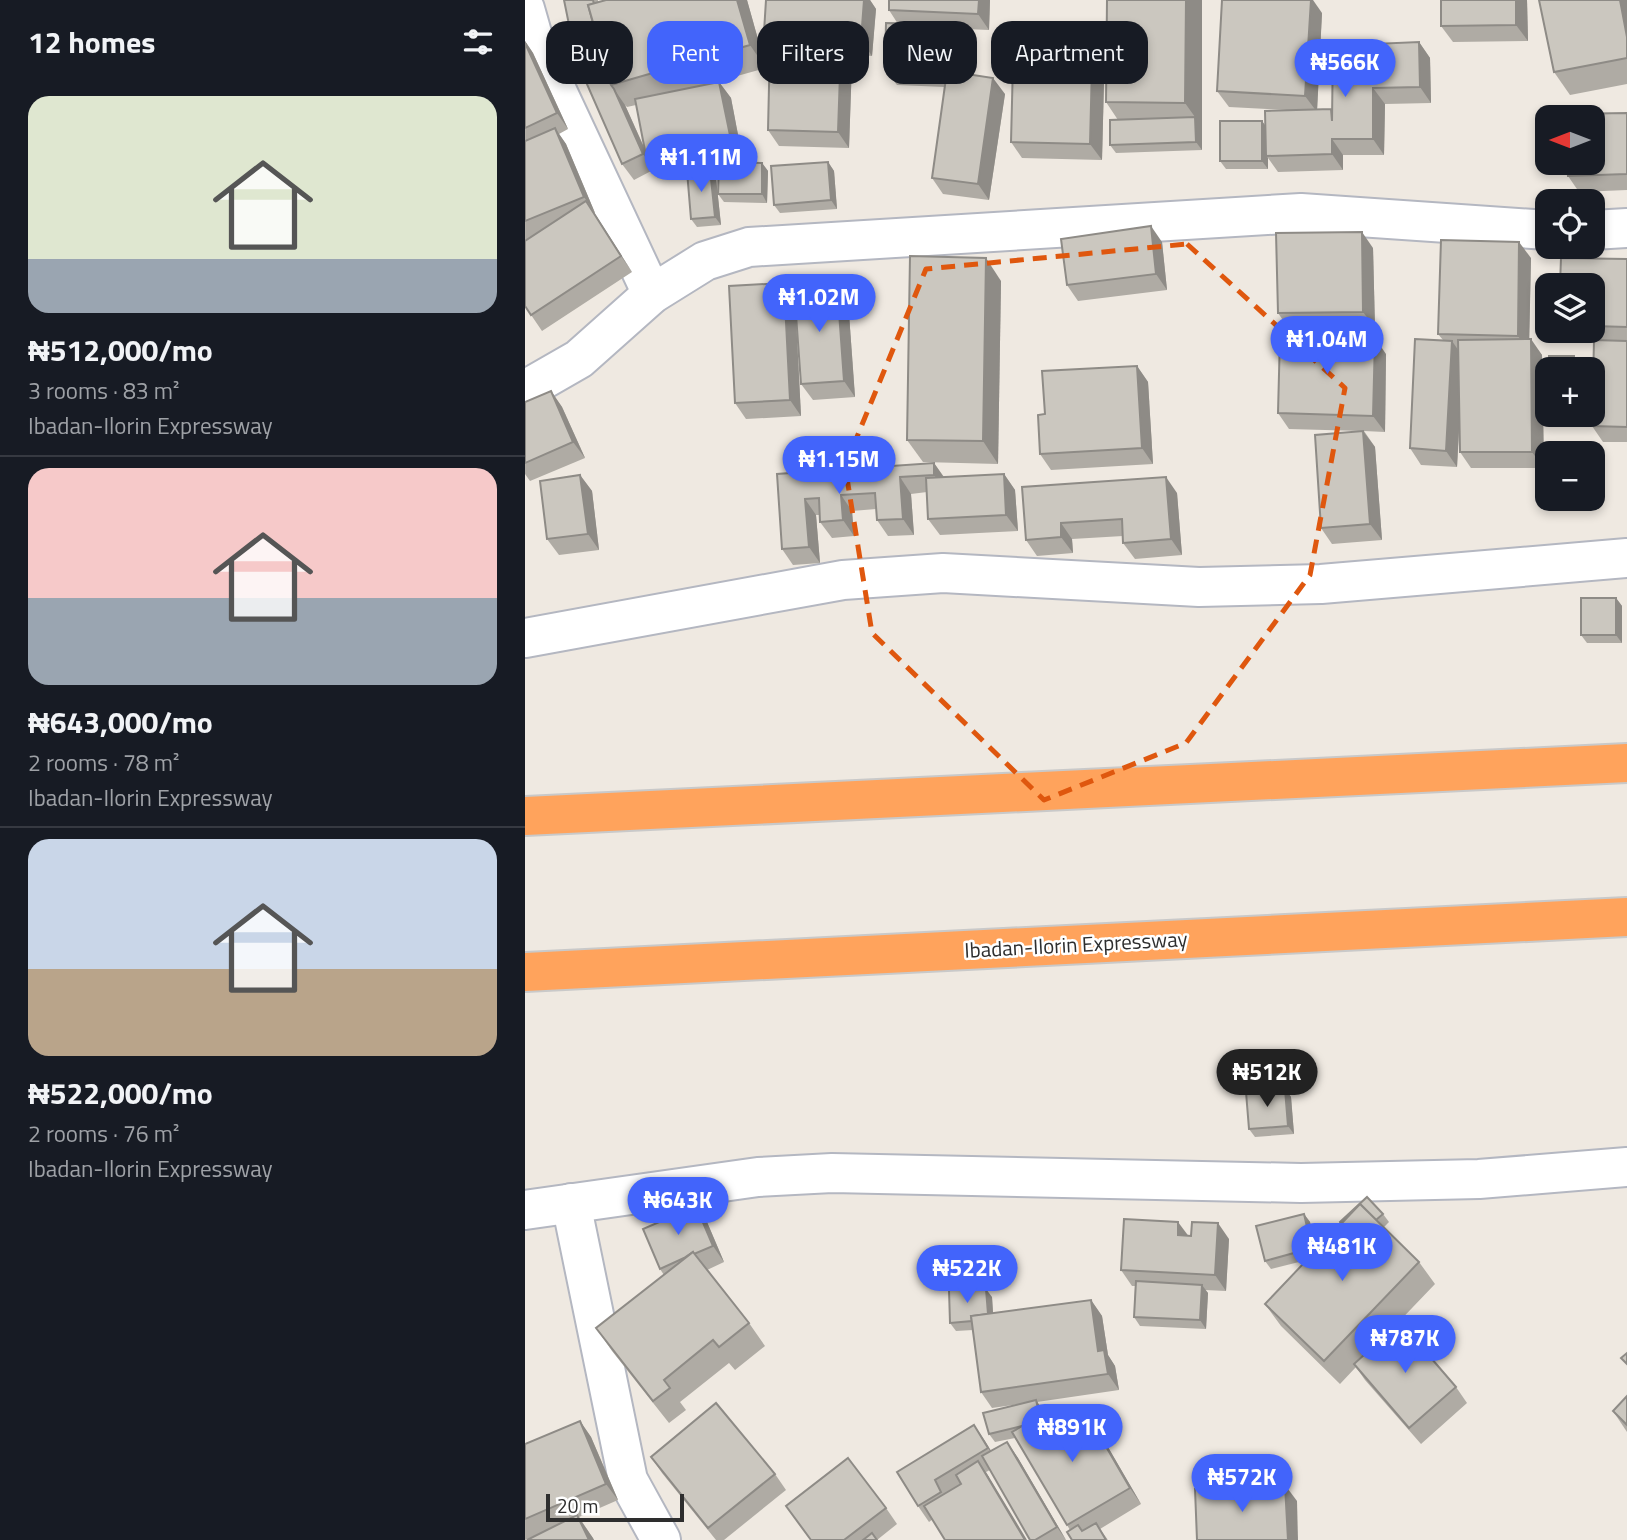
<!DOCTYPE html>
<html lang="en">
<head>
<meta charset="utf-8">
<style>
  body { margin:0; font-family:"Titillium Web",sans-serif; background:#20242c; color:#f1f3f6; height:100vh; display:flex; flex-direction:column; font-size:26px; white-space:nowrap }
  * { box-sizing:border-box; margin:0 }
  p { font-size:23px; color:#9ea1a6 }
  .icon { flex:none; width:38px; height:38px; fill:none; stroke:currentColor; stroke-width:2; stroke-linecap:round; stroke-linejoin:round }
  .map { position:relative; flex:1; overflow:hidden }
  .drawer { display:flex; flex-direction:column; background:#171b24; width:525px }
  .drawer>* { flex:none }
  .top-card { position:absolute; left:21px; top:21px; width:665px; height:63px; display:flex; gap:14px }
  .needle { width:46px; rotate:270deg }
  .controls { position:absolute; left:1010px; top:105px; display:grid; gap:14px }
  .controls a { display:grid; place-items:center; width:70px; height:70px; border-radius:14px; background:#171b24; box-shadow:0 4px 10px #0003; font-size:35px }
  .scale { position:absolute; left:21px; bottom:18px; width:138px; box-sizing:border-box; padding-left:7px; border:4px solid #2e2e2e; border-top:0; font-size:19px; line-height:24px; white-space:nowrap; color:#2e2e2e; -webkit-text-stroke:5px #fff; paint-order:stroke }
  .price { position:absolute; translate:-50% -60px; padding:0 16px; border-radius:24px; background:#4264fb; color:#fff; font-size:23px; line-height:46px; filter:drop-shadow(0 2px 4px #0008) }
  .price::after { content:''; position:absolute; left:50%; top:42px; width:21px; height:16px; margin-left:-10px; background:inherit; clip-path:polygon(0 0,100% 0,50% 100%) }
  .price.selected { background:#222; color:#fff }
  ul { padding:0; list-style:none }
  li { display:grid; align-content:center; gap:14px; height:371px; padding:0 28px }
  li+li { border-top:2px solid #363941 }
  li span { display:grid; place-items:center; height:217px; border-radius:21px; color:#555 }
  li>.icon { margin-inline-start:auto }
  span .icon { width:126px; height:126px; fill:#fffc; stroke-width:1 }
  li b { font-size:30px }
  h2 { display:flex; justify-content:space-between; align-items:center; height:84px; padding:0 28px; font-size:30px }
  .chip { padding:0 24px; border-radius:21px; background:#171b24; box-shadow:0 4px 10px #0003; font-size:24px; line-height:63px }
  .chip.selected { background:#4264fb; color:#fff }
  main { display:flex; flex:1; min-height:0 }
  .map>svg:first-child { display:block }
</style>
</head>
<body>
<main>
<section class="drawer">
<h2>12 homes<svg class="icon" aria-label="filters" viewBox="0 0 24 24"><path d="M4 7h16M4 17h16"/><circle cx="9" cy="7" r="2"/><circle cx="15" cy="17" r="2"/></svg></h2>
<ul>
<li><span style="background:linear-gradient(#dfe7d0 75%,#9aa5b1 0)"><svg class="icon" aria-label="home" viewBox="0 0 24 24"><path d="M3 11l9-7 9 7M6 9v11h12V9"/></svg></span><div><b>₦512,000/mo</b><p>3 rooms · 83 m²</p><p>Ibadan-Ilorin Expressway</p></div></li>
<li><span style="background:linear-gradient(#f6c9c9 60%,#9aa5b1 0)"><svg class="icon" aria-label="home" viewBox="0 0 24 24"><path d="M3 11l9-7 9 7M6 9v11h12V9"/></svg></span><div><b>₦643,000/mo</b><p>2 rooms · 78 m²</p><p>Ibadan-Ilorin Expressway</p></div></li>
<li><span style="background:linear-gradient(#c9d6e8 60%,#b9a48a 0)"><svg class="icon" aria-label="home" viewBox="0 0 24 24"><path d="M3 11l9-7 9 7M6 9v11h12V9"/></svg></span><div><b>₦522,000/mo</b><p>2 rooms · 76 m²</p><p>Ibadan-Ilorin Expressway</p></div></li>
</ul>
</section>
<div class="map">
<svg width="1102" height="1540" viewBox="0 0 1102 1540">
  <rect width="100%" height="100%" fill="#efe9e1"/>
  <g fill="none" stroke-linecap="round" stroke-linejoin="round">
    <g stroke="#b4b7c1" stroke-width="42">
      <g id="minor">
        <polyline points="0,9 10,44 127,294"/>
        <polyline points="1068,230 1102,228"/>
        <polyline points="0,390 54,359 127,294 180,261 224,247 776,213 1022,230"/>
        <polyline points="0,638 318,580 418,573 674,587 796,584 1102,558"/>
        <polyline points="46,1203 103,1480 136,1540"/>
        <polyline points="0,1210 233,1177 307,1173 776,1183 954,1179 1102,1167"/>
      </g>
    </g>
    <g stroke="#c9c9c9" stroke-width="42">
      <g id="highway">
        <polyline points="0,816 1102,763"/>
        <polyline points="0,972 1102,917"/>
      </g>
    </g>
    <use href="#minor" stroke="#fff" stroke-width="38"/>
    <use href="#highway" stroke="#ffa35c" stroke-width="38"/>
  </g>
  <g fill="#afaba4" fill-rule="evenodd">
    <path d="M 39,0 L 73,0 L 73,2 L 81,0 L 222,0 L 241,68 L 180,85 L 194,82 L 206,98 L 218,161 L 209,163 L 237,163 L 243,171 L 242,203 L 199,202 L 193,194 L 194,166 L 165,171 L 185,169 L 191,178 L 196,225 L 172,227 L 166,219 L 162,172 L 133,178 L 128,170 L 109,180 L 97,164 L 55,69 L 52,64 ZM 100,105 L 102,107 L 111,105 L 119,147 Z"/>
    <polygon points="241,0 345,0 351,9 347,56 323,54 327,61 324,148 254,146 243,130 246,43 239,32"/>
    <polygon points="465,0 464,30 416,28 424,40 424,72 480,94 464,200 418,194 407,178 420,87 372,85 360,69 373,24 364,10"/>
    <polygon points="677,0 677,150 591,153 585,145 593,120 581,102"/>
    <polygon points="916,0 1002,0 1003,41 928,42 916,26"/>
    <polygon points="1102,0 1102,84 1045,95 1029,72"/>
    <polygon points="797,13 792,109 807,111 849,42 851,44 894,42 905,58 906,103 860,104 859,155 818,155 818,170 753,172 743,158 743,169 701,169 695,161 737,121 740,126 762,110 704,107 692,91"/>
    <polygon points="0,41 8,53 43,129 34,134 41,144 70,213 69,213 107,272 17,331 0,306"/>
    <polygon points="580,42 577,160 497,158 486,142"/>
    <polygon points="1102,113 1102,190 1054,192 1043,176"/>
    <polygon points="303,162 309,171 312,209 255,213 249,205"/>
    <polygon points="637,242 642,290 553,301 542,285"/>
    <polygon points="848,248 850,328 764,329 753,313"/>
    <polygon points="1006,258 1004,339 1017,355 1019,468 946,468 935,452 934,427 932,467 896,465 885,448 918,340 913,334"/>
    <polygon points="1102,259 1102,442 1078,442 1067,426 1069,342 1046,342 1039,331 1068,331 1068,285"/>
    <polygon points="476,281 473,464 398,462 382,440"/>
    <polygon points="259,283 270,299 276,416 221,419 210,403"/>
    <polygon points="312,284 323,300 330,397 288,400 276,384"/>
    <polygon points="861,354 860,432 839,431 850,447 857,540 807,544 796,528 836,431 764,429 753,413"/>
    <polygon points="612,366 623,382 628,464 526,470 515,454 520,414"/>
    <polygon points="26,391 37,407 60,458 5,481 0,474 0,402"/>
    <polygon points="1027,415 1055,415 1055,419 1030,419"/>
    <polygon points="409,463 419,477 479,474 490,490 493,531 415,535 403,519 402,492 386,494 389,535 363,536 352,520 351,509 327,511 329,536 307,538 295,522 295,515 291,515 295,563 268,565 257,549 252,474"/>
    <polygon points="55,475 67,491 74,550 34,555 22,539"/>
    <polygon points="497,487 652,493 657,555 610,559 598,543 598,536 547,539 548,553 512,556 501,540"/>
    <polygon points="1091,598 1097,606 1097,643 1062,643 1056,635"/>
    <polygon points="760,1089 766,1097 769,1134 730,1137 724,1129"/>
    <polygon points="171,1206 182,1222 199,1262 182,1270 224,1323 240,1346 210,1370 204,1363 155,1402 161,1410 144,1423 87,1351 71,1328 139,1275 135,1269"/>
    <polygon points="779,1214 785,1222 791,1250 858,1214 864,1222 859,1227 894,1262 910,1284 865,1331 931,1387 942,1403 896,1444 840,1380 831,1367 815,1384 756,1326 740,1304 782,1260 746,1269 740,1261"/>
    <polygon points="663,1236 704,1239 701,1291 680,1290 683,1293 681,1329 615,1326 609,1317 610,1286 607,1286 596,1270"/>
    <polygon points="467,1297 468,1313 566,1300 577,1316 583,1355 590,1366 594,1390 512,1402 517,1409 519,1419 530,1435 539,1430 558,1407 569,1423 616,1504 575,1529 583,1540 545,1530 490,1438 470,1442 464,1434 495,1404 467,1408 456,1392 448,1330 431,1331 425,1323"/>
    <polygon points="1102,1396 1102,1432 1088,1411"/>
    <polygon points="55,1421 66,1437 93,1500 54,1517 69,1540 2,1540 11,1535 0,1540 0,1444"/>
    <polygon points="449,1425 466,1451 482,1442 493,1458 541,1540 505,1540 465,1470 461,1472 464,1477 404,1522 393,1506"/>
    <polygon points="126,1457 250,1474 261,1490 199,1540 191,1540 137,1473"/>
    <polygon points="261,1506 361,1508 372,1524 352,1540 286,1540"/>
  </g>
  <g fill="#8e8b86">
    <polygon points="212,0 222,0 241,68 225,45"/>
    <polygon points="339,0 345,0 351,9 347,56 336,40"/>
    <polygon points="454,0 465,0 464,30 453,14"/>
    <polygon points="661,0 677,0 677,150 671,142 670,117 660,103"/>
    <polygon points="786,0 788,0 797,13 792,112 780,96"/>
    <polygon points="991,0 1002,0 1003,41 991,25"/>
    <polygon points="1095,0 1102,0 1102,37"/>
    <polygon points="413,24 424,40 424,87 412,71"/>
    <polygon points="568,26 580,42 577,160 565,144"/>
    <polygon points="0,41 8,53 43,129 32,113 0,43"/>
    <polygon points="894,42 905,58 906,103 895,87"/>
    <polygon points="316,45 327,61 324,148 313,132"/>
    <polygon points="468,78 480,94 464,200 453,184"/>
    <polygon points="194,82 206,98 218,161 207,145"/>
    <polygon points="848,88 860,104 859,155 848,139"/>
    <polygon points="89,89 100,105 125,161 123,161 118,154"/>
    <polygon points="737,121 743,129 741,156 743,158 743,169 737,161"/>
    <polygon points="30,128 41,144 70,213 59,197"/>
    <polygon points="807,139 818,155 818,170 807,154"/>
    <polygon points="303,162 309,171 312,209 306,200"/>
    <polygon points="237,163 243,171 242,203 237,194"/>
    <polygon points="185,169 191,178 196,225 190,217"/>
    <polygon points="61,201 72,217 107,272 96,256"/>
    <polygon points="626,226 637,242 642,290 631,274"/>
    <polygon points="837,232 848,248 850,328 838,312"/>
    <polygon points="994,242 1006,258 1004,352 993,336"/>
    <polygon points="461,258 476,281 473,464 458,441"/>
    <polygon points="259,283 270,299 276,416 265,400"/>
    <polygon points="312,284 323,300 330,397 319,381"/>
    <polygon points="850,338 861,354 860,432 848,416"/>
    <polygon points="1006,339 1017,355 1019,468 1007,452"/>
    <polygon points="927,341 938,357 932,467 921,451"/>
    <polygon points="1049,356 1055,365 1055,369 1049,369"/>
    <polygon points="612,366 623,382 628,464 617,448"/>
    <polygon points="26,391 37,407 60,458 48,442"/>
    <polygon points="838,431 850,447 857,540 845,524"/>
    <polygon points="409,463 420,479 421,491 409,475"/>
    <polygon points="479,474 490,490 493,531 481,515"/>
    <polygon points="55,475 67,491 74,550 63,534"/>
    <polygon points="375,477 386,494 389,535 378,519"/>
    <polygon points="641,477 652,493 657,555 646,539"/>
    <polygon points="316,495 327,511 329,536 318,520"/>
    <polygon points="280,499 291,515 295,563 284,547"/>
    <polygon points="536,523 547,539 548,553 536,537"/>
    <polygon points="1091,598 1097,606 1097,643 1091,635"/>
    <polygon points="760,1089 766,1097 769,1134 763,1126"/>
    <polygon points="171,1206 182,1222 199,1262 188,1246"/>
    <polygon points="779,1214 785,1222 793,1257 787,1248"/>
    <polygon points="653,1222 665,1238 653,1235"/>
    <polygon points="693,1223 704,1239 701,1291 690,1275"/>
    <polygon points="677,1285 683,1293 681,1329 675,1320"/>
    <polygon points="461,1289 467,1297 469,1329 463,1320"/>
    <polygon points="566,1300 577,1316 583,1355 590,1366 594,1390 583,1374 573,1351"/>
    <polygon points="511,1400 517,1409 519,1419 540,1452 529,1436 516,1422"/>
    <polygon points="558,1407 569,1423 616,1504 605,1488"/>
    <polygon points="55,1421 66,1437 93,1500 81,1484"/>
    <polygon points="449,1425 460,1441 474,1464 463,1448"/>
    <polygon points="482,1442 493,1458 541,1540 532,1527"/>
    <polygon points="453,1461 464,1477 502,1540 500,1540"/>
    <polygon points="760,1485 772,1501 773,1540 763,1540"/>
    <polygon points="52,1515 68,1538 69,1540 64,1540"/>
  </g>
  <g fill="#cbc7bf" stroke="#8e8b86" stroke-width="2">
    <polygon points="39,0 68,0 69,4 63,5 78,59 75,59 74,57 64,61 52,64"/>
    <polygon points="81,0 212,0 225,45 86,85 63,5"/>
    <polygon points="241,0 339,0 336,40 239,32"/>
    <polygon points="364,0 454,0 453,14 364,10"/>
    <polygon points="582,0 661,0 660,103 581,102"/>
    <polygon points="697,0 786,0 780,96 692,91"/>
    <polygon points="916,0 991,0 991,25 916,26"/>
    <polygon points="1014,0 1095,0 1102,37 1102,58 1029,72"/>
    <polygon points="361,23 413,24 412,71 360,69"/>
    <polygon points="489,23 568,26 565,144 486,142"/>
    <polygon points="808,42 849,42 849,44 894,42 895,87 848,88 848,139 807,139 807,154 741,156 740,111 806,109 807,121"/>
    <polygon points="0,43 32,113 0,128"/>
    <polygon points="245,43 316,45 313,132 243,130"/>
    <polygon points="74,57 86,85 89,89 118,154 97,164 54,66"/>
    <polygon points="422,71 468,78 453,184 407,178"/>
    <polygon points="194,82 207,145 122,161 110,99"/>
    <polygon points="1102,113 1102,174 1043,176 1042,163 1068,163 1068,117 1040,117 1040,114"/>
    <polygon points="670,117 671,142 585,145 585,120"/>
    <rect x="695" y="121" width="42" height="40"/>
    <polygon points="30,128 59,197 0,221 0,141"/>
    <polygon points="194,162 237,163 237,194 193,194"/>
    <polygon points="303,162 306,200 249,205 246,166"/>
    <polygon points="185,169 190,217 166,219 162,171"/>
    <polygon points="61,201 96,256 6,315 0,306 0,241"/>
    <polygon points="626,226 631,274 542,285 536,239"/>
    <polygon points="837,232 838,312 753,313 751,233"/>
    <polygon points="916,240 994,242 993,336 913,334"/>
    <polygon points="385,256 461,258 458,441 382,440"/>
    <polygon points="1036,258 1102,259 1102,327 1068,326 1068,285 1035,285"/>
    <polygon points="259,283 265,400 210,403 204,286"/>
    <polygon points="312,284 319,381 276,384 269,287"/>
    <polygon points="755,336 850,338 848,416 753,413"/>
    <polygon points="890,339 927,341 921,451 885,448"/>
    <polygon points="1006,339 1007,452 935,452 933,340"/>
    <polygon points="1069,340 1102,341 1102,427 1067,426"/>
    <rect x="1024" y="356" width="25" height="13"/>
    <polygon points="612,366 617,448 515,454 513,415 520,414 517,371"/>
    <polygon points="26,391 48,442 0,463 0,402"/>
    <polygon points="838,431 845,524 796,528 790,435"/>
    <polygon points="409,463 409,475 375,477 378,519 352,520 350,493 316,495 318,520 295,522 294,498 280,499 284,547 257,549 252,474"/>
    <polygon points="479,474 481,515 403,519 401,478"/>
    <polygon points="55,475 63,534 22,539 15,481"/>
    <polygon points="641,477 646,539 598,543 597,519 536,523 536,537 501,540 497,487"/>
    <rect x="1056" y="598" width="35" height="37"/>
    <polygon points="760,1089 763,1126 724,1129 721,1092"/>
    <polygon points="842,1197 858,1214 851,1220 835,1204 816,1224 815,1222"/>
    <polygon points="835,1204 894,1262 799,1361 740,1304"/>
    <polygon points="171,1206 188,1246 169,1254 168,1252 159,1258 135,1269 118,1229"/>
    <polygon points="779,1214 787,1248 740,1261 731,1226"/>
    <polygon points="599,1219 653,1222 653,1235 666,1236 667,1222 693,1223 690,1275 596,1270"/>
    <polygon points="168,1252 224,1323 194,1347 188,1340 139,1380 145,1388 128,1401 71,1328"/>
    <polygon points="611,1281 677,1285 675,1320 609,1317"/>
    <polygon points="461,1289 463,1314 446,1316 447,1321 425,1323 424,1290"/>
    <polygon points="566,1300 573,1351 579,1350 583,1374 456,1392 446,1316"/>
    <polygon points="875,1322 931,1387 884,1428 829,1364"/>
    <polygon points="1102,1353 1102,1364 1096,1358"/>
    <polygon points="1102,1396 1102,1425 1088,1411"/>
    <polygon points="511,1400 515,1416 497,1426 464,1434 458,1413"/>
    <polygon points="191,1403 250,1474 183,1528 126,1457"/>
    <polygon points="558,1407 605,1488 542,1525 487,1432 516,1415 529,1436 539,1430 534,1422"/>
    <polygon points="55,1421 81,1484 0,1519 0,1444"/>
    <polygon points="449,1425 463,1448 410,1480 416,1492 393,1506 372,1472"/>
    <polygon points="482,1442 532,1527 510,1540 505,1540 457,1456"/>
    <polygon points="323,1458 361,1508 319,1540 286,1540 261,1506"/>
    <polygon points="453,1461 500,1540 420,1540 399,1506 436,1484 431,1475"/>
    <polygon points="760,1485 763,1540 672,1540 670,1489"/>
    <polygon points="52,1515 64,1540 2,1540"/>
    <polygon points="571,1523 581,1540 547,1540 542,1532 553,1525 557,1531"/>
    <polygon points="347,1533 352,1540 338,1540"/>
  </g>
  <path fill="none" stroke="#df570e" stroke-width="5" stroke-dasharray="14 9" stroke-linejoin="round" d="M 662,244 L 820,388 L 785,575 L 661,743 L 519,800 L 347,633 L 320,466 L 401,269 Z"/>
  <g text-anchor="middle" stroke-width="5" stroke-linejoin="round" paint-order="stroke">
    <g font-size="21" fill="#2e2e2e" stroke="#fff">
      <text transform="translate(551 945) rotate(-3)" y="7">Ibadan-Ilorin Expressway</text>
    </g>
  </g>
</svg>
<div class="controls">
<a><svg class="needle" viewBox="-14 -14 28 28"><path d="M0-13l5 13h-10z" fill="#e53935"/><path d="M0 13l5-13h-10z" fill="#9ea1a6"/></svg></a>
<a><svg class="icon" aria-label="locate" viewBox="0 0 24 24"><circle cx="12" cy="12" r="6"/><path d="M12 2v4M12 18v4M2 12h4M18 12h4"/></svg></a>
<a><svg class="icon" aria-label="layers" viewBox="0 0 24 24"><path d="M12 4l9 5-9 5-9-5zM3 14l9 5 9-5"/></svg></a>
<a>+</a>
<a>−</a>
</div>
<div class="scale">20 m</div>
<b class="price" style="left:820px;top:99px">₦566K</b>
<b class="price" style="left:176px;top:194px">₦1.11M</b>
<b class="price" style="left:294px;top:334px">₦1.02M</b>
<b class="price" style="left:802px;top:376px">₦1.04M</b>
<b class="price" style="left:314px;top:496px">₦1.15M</b>
<b class="price selected" style="left:742px;top:1109px">₦512K</b>
<b class="price" style="left:153px;top:1237px">₦643K</b>
<b class="price" style="left:817px;top:1283px">₦481K</b>
<b class="price" style="left:442px;top:1305px">₦522K</b>
<b class="price" style="left:880px;top:1375px">₦787K</b>
<b class="price" style="left:547px;top:1464px">₦891K</b>
<b class="price" style="left:717px;top:1514px">₦572K</b>
<div class="top-card">
<a class="chip">Buy</a>
<a class="chip selected">Rent</a>
<a class="chip">Filters</a>
<a class="chip">New</a>
<a class="chip">Apartment</a>
</div>
</div>
</main>
</body>
</html>
